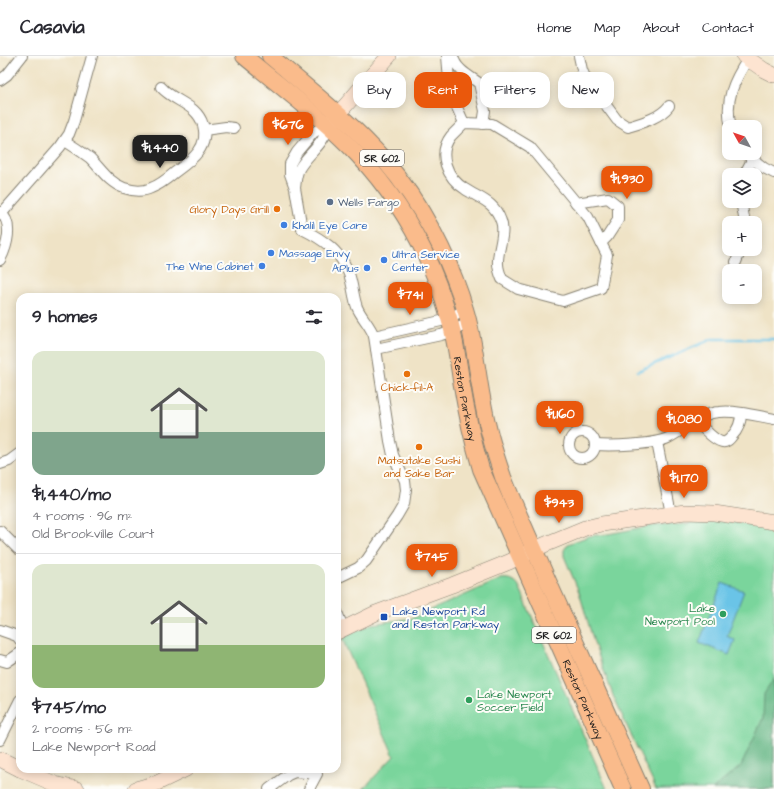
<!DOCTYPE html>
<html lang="en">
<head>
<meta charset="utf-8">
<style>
  body { margin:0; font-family:"Architects Daughter",sans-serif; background:#f7f7f7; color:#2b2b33; height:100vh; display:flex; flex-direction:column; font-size:15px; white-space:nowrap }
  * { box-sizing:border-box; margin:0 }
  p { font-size:13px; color:#7c7c81 }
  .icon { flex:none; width:22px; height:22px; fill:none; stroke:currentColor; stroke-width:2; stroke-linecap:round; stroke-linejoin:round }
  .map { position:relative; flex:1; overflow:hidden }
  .drawer { position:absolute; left:16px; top:237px; width:325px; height:480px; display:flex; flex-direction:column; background:#fff; border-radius:12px; box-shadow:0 2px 10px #0003 }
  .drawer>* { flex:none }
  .banner { position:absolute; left:353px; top:16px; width:361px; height:36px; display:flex; gap:8px }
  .needle { width:26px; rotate:310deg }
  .controls { position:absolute; left:722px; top:64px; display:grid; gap:8px }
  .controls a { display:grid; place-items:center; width:40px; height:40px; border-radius:8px; background:#fff; box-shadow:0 2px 10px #0003; font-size:20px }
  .price { position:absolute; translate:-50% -34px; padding:0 9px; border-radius:8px; background:#ea580c; color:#fff; font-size:13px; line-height:26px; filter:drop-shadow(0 1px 2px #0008) }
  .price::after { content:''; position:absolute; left:50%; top:24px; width:12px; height:9px; margin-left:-6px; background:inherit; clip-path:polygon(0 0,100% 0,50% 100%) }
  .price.active { background:#222; color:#fff }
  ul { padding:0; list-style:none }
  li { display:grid; align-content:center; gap:8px; height:212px; padding:0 16px }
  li+li { border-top:1px solid #e1e1e2 }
  li span { display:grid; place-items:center; height:124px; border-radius:12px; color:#555 }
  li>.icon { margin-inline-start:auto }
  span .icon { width:72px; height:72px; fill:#fffc; stroke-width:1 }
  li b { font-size:17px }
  h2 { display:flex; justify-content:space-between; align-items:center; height:48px; padding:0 16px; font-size:17px }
  .tag { padding:0 14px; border-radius:12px; background:#fff; box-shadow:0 2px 10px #0003; font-size:14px; line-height:36px }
  .tag.active { background:#ea580c; color:#fff }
  header { display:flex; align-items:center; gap:24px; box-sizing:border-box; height:56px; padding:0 20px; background:#fff; border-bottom:1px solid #e1e1e2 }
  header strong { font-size:19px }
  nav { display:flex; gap:22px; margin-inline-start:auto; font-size:14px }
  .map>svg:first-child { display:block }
</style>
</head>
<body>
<header>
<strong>Casavia</strong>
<nav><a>Home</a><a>Map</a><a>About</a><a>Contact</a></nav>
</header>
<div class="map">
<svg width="774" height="733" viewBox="0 0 774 733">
  <rect width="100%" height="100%" fill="#fdfcf7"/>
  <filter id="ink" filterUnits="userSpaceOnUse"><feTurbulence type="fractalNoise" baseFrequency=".025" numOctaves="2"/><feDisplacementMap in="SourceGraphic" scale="8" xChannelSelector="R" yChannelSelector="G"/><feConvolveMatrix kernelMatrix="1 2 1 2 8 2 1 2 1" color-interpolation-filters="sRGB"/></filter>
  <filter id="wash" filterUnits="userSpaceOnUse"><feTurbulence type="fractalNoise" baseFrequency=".012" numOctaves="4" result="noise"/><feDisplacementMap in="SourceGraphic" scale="16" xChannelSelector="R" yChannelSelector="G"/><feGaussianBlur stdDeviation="0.9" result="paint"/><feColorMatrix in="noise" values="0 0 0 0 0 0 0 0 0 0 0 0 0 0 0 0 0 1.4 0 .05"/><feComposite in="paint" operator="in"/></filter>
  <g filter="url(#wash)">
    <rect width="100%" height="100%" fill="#efe3c6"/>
    <g fill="#7ad59c" stroke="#4b785c">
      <polygon points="694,463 729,465 769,473 774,477 774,733 656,733 614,642 595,590 579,536 564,500 564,494 568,488 589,480 608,478 650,470 688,468"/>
      <path d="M 501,523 C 510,522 514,524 519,531 L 607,733 L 363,733 L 394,700 L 342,582 L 372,568 L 413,562 Z"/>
    </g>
    <polygon fill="#63b684" stroke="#406950" points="774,623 774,733 713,733 741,710 763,662 764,638"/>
    <polygon fill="#6ac4e7" stroke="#437082" points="722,527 744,535 727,580 735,584 729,599 699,587"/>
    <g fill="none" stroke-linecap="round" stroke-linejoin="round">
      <polyline stroke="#6ac4e7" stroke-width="2.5" points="638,315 712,283 774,283"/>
    </g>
  </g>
  <g filter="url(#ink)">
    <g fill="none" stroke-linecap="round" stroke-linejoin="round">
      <g stroke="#868071" stroke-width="12">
        <g id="street">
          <polyline points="447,0 450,36 464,67"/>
          <path d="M 453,0 C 455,13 469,20 479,27 L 485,55 L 483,68"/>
          <path d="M 579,0 L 582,14 L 585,21 L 617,64 L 628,71 C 641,67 660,62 669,50"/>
          <polyline points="0,24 7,19 22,0"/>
          <path d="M 464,67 L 492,68 L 530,91 L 588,161 L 607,199 L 601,232 L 563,245 L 518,233 L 502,223 C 500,218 498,212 498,208 C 497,194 506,178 501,165 C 494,145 480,143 465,133 C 447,122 437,98 451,80 C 455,76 460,71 464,67 Z"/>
          <path d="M 731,71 C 724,45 734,24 748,3"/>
          <polyline points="204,74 226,71 234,72"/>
          <path d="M 65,85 C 73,90 82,96 90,102 C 101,113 109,127 124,132 C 133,135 143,136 151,132 C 160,129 167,123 174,117 C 190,105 210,92 203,69 C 197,48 174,46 161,31"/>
          <polyline points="745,97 764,112 774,117"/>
          <polyline points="744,119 752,104"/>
          <path d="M 295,132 C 296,125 296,119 299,113 C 307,98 325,88 328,70 L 321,72 L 313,77 L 297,96 L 290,108 L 290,118 L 295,132 L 302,173 C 322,183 341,195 349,218 C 353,229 353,240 357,251 C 361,261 370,269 374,280 L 390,385 L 393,399 L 405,425 L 406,434 L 404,448 L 397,460 L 366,505 L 358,512 L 337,522"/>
          <polyline points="741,145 745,167"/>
          <polyline points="576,147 608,142 618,150 618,164 607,181 601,187"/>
          <path d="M 0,156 C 14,167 7,191 0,204"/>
          <polyline points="2,157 60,91 69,78 74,65 92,0"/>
          <polyline points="736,206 741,193"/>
          <polyline points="374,280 450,263 465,253"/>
          <polyline points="376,293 441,279 453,275 468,267"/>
          <path d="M 696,364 C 701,370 717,388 725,386 C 728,385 730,383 732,380 C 738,374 741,366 741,357"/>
          <circle cx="582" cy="389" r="13"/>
          <polyline points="657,386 671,458"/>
          <path d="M 595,389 C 612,390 653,389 668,382 C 685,374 699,357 719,356 C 737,354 757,360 774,363"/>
          <polyline points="0,408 9,405 20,397"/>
          <polyline points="0,475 18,493"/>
          <polyline points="337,556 343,572"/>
          <polyline points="0,574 17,580 20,584"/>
          <polyline points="0,604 7,606 20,597"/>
          <polyline points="0,684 20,644"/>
          <polyline points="269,733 288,719 295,716 317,718 309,733"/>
        </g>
      </g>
      <g stroke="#868071" stroke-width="16">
        <g id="secondary">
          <polyline points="744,0 764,14 774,19"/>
          <polyline points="331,66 389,0"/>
          <polyline points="337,576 376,557 452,529 509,506 544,489 585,472 602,468 685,456 714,457 774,466"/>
          <polyline points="0,703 20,713"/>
          <polyline points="20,713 55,728 77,733"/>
          <polyline points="136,733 157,727 186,713"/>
        </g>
      </g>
      <g stroke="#868071" stroke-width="18">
        <g id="primary">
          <path id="s1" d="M 244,0 C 282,32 324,63 358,99 C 401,145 432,202 449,262 C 455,282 458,303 461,324 C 466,354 472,383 481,413 L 623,733"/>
          <path d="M 270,0 C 310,34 351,66 385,105 C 421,147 449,200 465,253 C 475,285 477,319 484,352 C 488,375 495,398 503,421 C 517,456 533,490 548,525 C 579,594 610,664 641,733"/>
        </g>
      </g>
      <use href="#street" stroke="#fff" stroke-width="10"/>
      <use href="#secondary" stroke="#fde4d1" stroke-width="15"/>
      <use href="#primary" stroke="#fabb8b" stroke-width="16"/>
    </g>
  </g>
  <circle fill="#5c6f8a" stroke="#fdfcf7" stroke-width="1.5" cx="330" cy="146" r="4"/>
  <g fill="#e8710a" stroke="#fdfcf7" stroke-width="1.5">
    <circle cx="277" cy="153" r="4"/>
    <circle cx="407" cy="318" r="4"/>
    <circle cx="419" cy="391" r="4"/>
  </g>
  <g fill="#3f7fe0" stroke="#fdfcf7" stroke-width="1.5">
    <circle cx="284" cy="169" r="4"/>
    <circle cx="271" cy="197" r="4"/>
    <circle cx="384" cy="204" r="4"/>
    <circle cx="262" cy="210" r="4"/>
    <circle cx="367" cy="212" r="4"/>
  </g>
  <g fill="#2e9e5b" stroke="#fdfcf7" stroke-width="1.5">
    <circle cx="723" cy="558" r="4"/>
    <circle cx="469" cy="644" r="4"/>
  </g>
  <rect fill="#1a4fb4" stroke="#fdfcf7" stroke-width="1.5" x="380" y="557" width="8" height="8" rx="2"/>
  <g text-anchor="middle" stroke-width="4" stroke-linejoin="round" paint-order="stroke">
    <g fill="#fdfcf7" stroke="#605f5e" stroke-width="1">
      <rect x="360" y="94" width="44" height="16" rx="3"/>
      <rect x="532" y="571" width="44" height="16" rx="3"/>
    </g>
    <g font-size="10" font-weight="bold" fill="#1c1c1c">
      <text x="382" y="106">SR 602</text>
      <text x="554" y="583">SR 602</text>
    </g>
    <g font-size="11" fill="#4e5e75" stroke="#fdfcf7" text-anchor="start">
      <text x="338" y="150">Wells Fargo</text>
    </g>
    <g font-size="11" fill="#c56008" stroke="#fdfcf7">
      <text x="269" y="157" text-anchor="end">Glory Days Grill</text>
      <text x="407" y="335">Chick-fil-A</text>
      <text x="419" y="408">Matsutake Sushi<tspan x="419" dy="13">and Sake Bar</tspan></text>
    </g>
    <g font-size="11" fill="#366cbe" stroke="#fdfcf7" text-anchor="start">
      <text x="292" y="173">Khalil Eye Care</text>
      <text x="279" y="201">Massage Envy</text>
      <text x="392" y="202">Ultra Service<tspan x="392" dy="13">Center</tspan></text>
      <text x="254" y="214" text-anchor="end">The Wine Cabinet</text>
      <text x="359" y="216" text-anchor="end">APlus</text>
    </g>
    <g font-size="11" fill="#1c1c1c" stroke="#fdfcf7">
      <text dy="4" stroke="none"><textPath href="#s1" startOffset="422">Reston Parkway</textPath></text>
      <text dy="4" stroke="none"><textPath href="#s1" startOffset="746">Reston Parkway</textPath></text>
    </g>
    <g font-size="11" fill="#27864d" stroke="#fdfcf7" text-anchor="end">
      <text x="715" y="556">Lake<tspan x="715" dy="13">Newport Pool</tspan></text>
      <text x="477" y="642" text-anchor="start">Lake Newport<tspan x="477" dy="13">Soccer Field</tspan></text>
    </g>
    <g font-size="11" fill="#164399" stroke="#fdfcf7" text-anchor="start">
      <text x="392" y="559">Lake Newport Rd<tspan x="392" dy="13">and Reston Parkway</tspan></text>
    </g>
  </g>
</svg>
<div class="controls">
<a><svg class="needle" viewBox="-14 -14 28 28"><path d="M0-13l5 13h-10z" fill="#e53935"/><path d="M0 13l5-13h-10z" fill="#7c7c81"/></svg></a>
<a><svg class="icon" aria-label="layers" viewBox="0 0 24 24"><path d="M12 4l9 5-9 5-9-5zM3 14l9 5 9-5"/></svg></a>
<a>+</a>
<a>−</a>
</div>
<b class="price" style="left:288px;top:90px">$676</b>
<b class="price active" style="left:160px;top:113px">$1,440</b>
<b class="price" style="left:627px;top:144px">$1,930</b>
<b class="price" style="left:410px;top:260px">$741</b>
<b class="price" style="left:560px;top:379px">$1,160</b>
<b class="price" style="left:684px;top:384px">$1,080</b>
<b class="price" style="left:684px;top:443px">$1,170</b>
<b class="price" style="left:559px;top:468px">$943</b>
<b class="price" style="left:432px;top:522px">$745</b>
<div class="banner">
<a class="tag">Buy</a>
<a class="tag active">Rent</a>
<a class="tag">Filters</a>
<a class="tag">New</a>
</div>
<section class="drawer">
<h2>9 homes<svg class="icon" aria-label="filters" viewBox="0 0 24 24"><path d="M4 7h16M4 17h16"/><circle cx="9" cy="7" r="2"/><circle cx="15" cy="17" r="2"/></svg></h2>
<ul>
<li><span style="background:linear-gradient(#dfe7d0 65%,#7fa58c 0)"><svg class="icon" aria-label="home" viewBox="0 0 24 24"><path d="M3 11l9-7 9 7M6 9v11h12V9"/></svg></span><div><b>$1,440/mo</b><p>4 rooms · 96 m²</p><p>Old Brookville Court</p></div></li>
<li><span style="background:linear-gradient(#dfe7d0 65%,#8fb573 0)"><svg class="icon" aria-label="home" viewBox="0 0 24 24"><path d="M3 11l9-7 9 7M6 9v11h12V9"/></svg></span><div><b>$745/mo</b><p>2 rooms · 56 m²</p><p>Lake Newport Road</p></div></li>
</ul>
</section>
</div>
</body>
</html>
